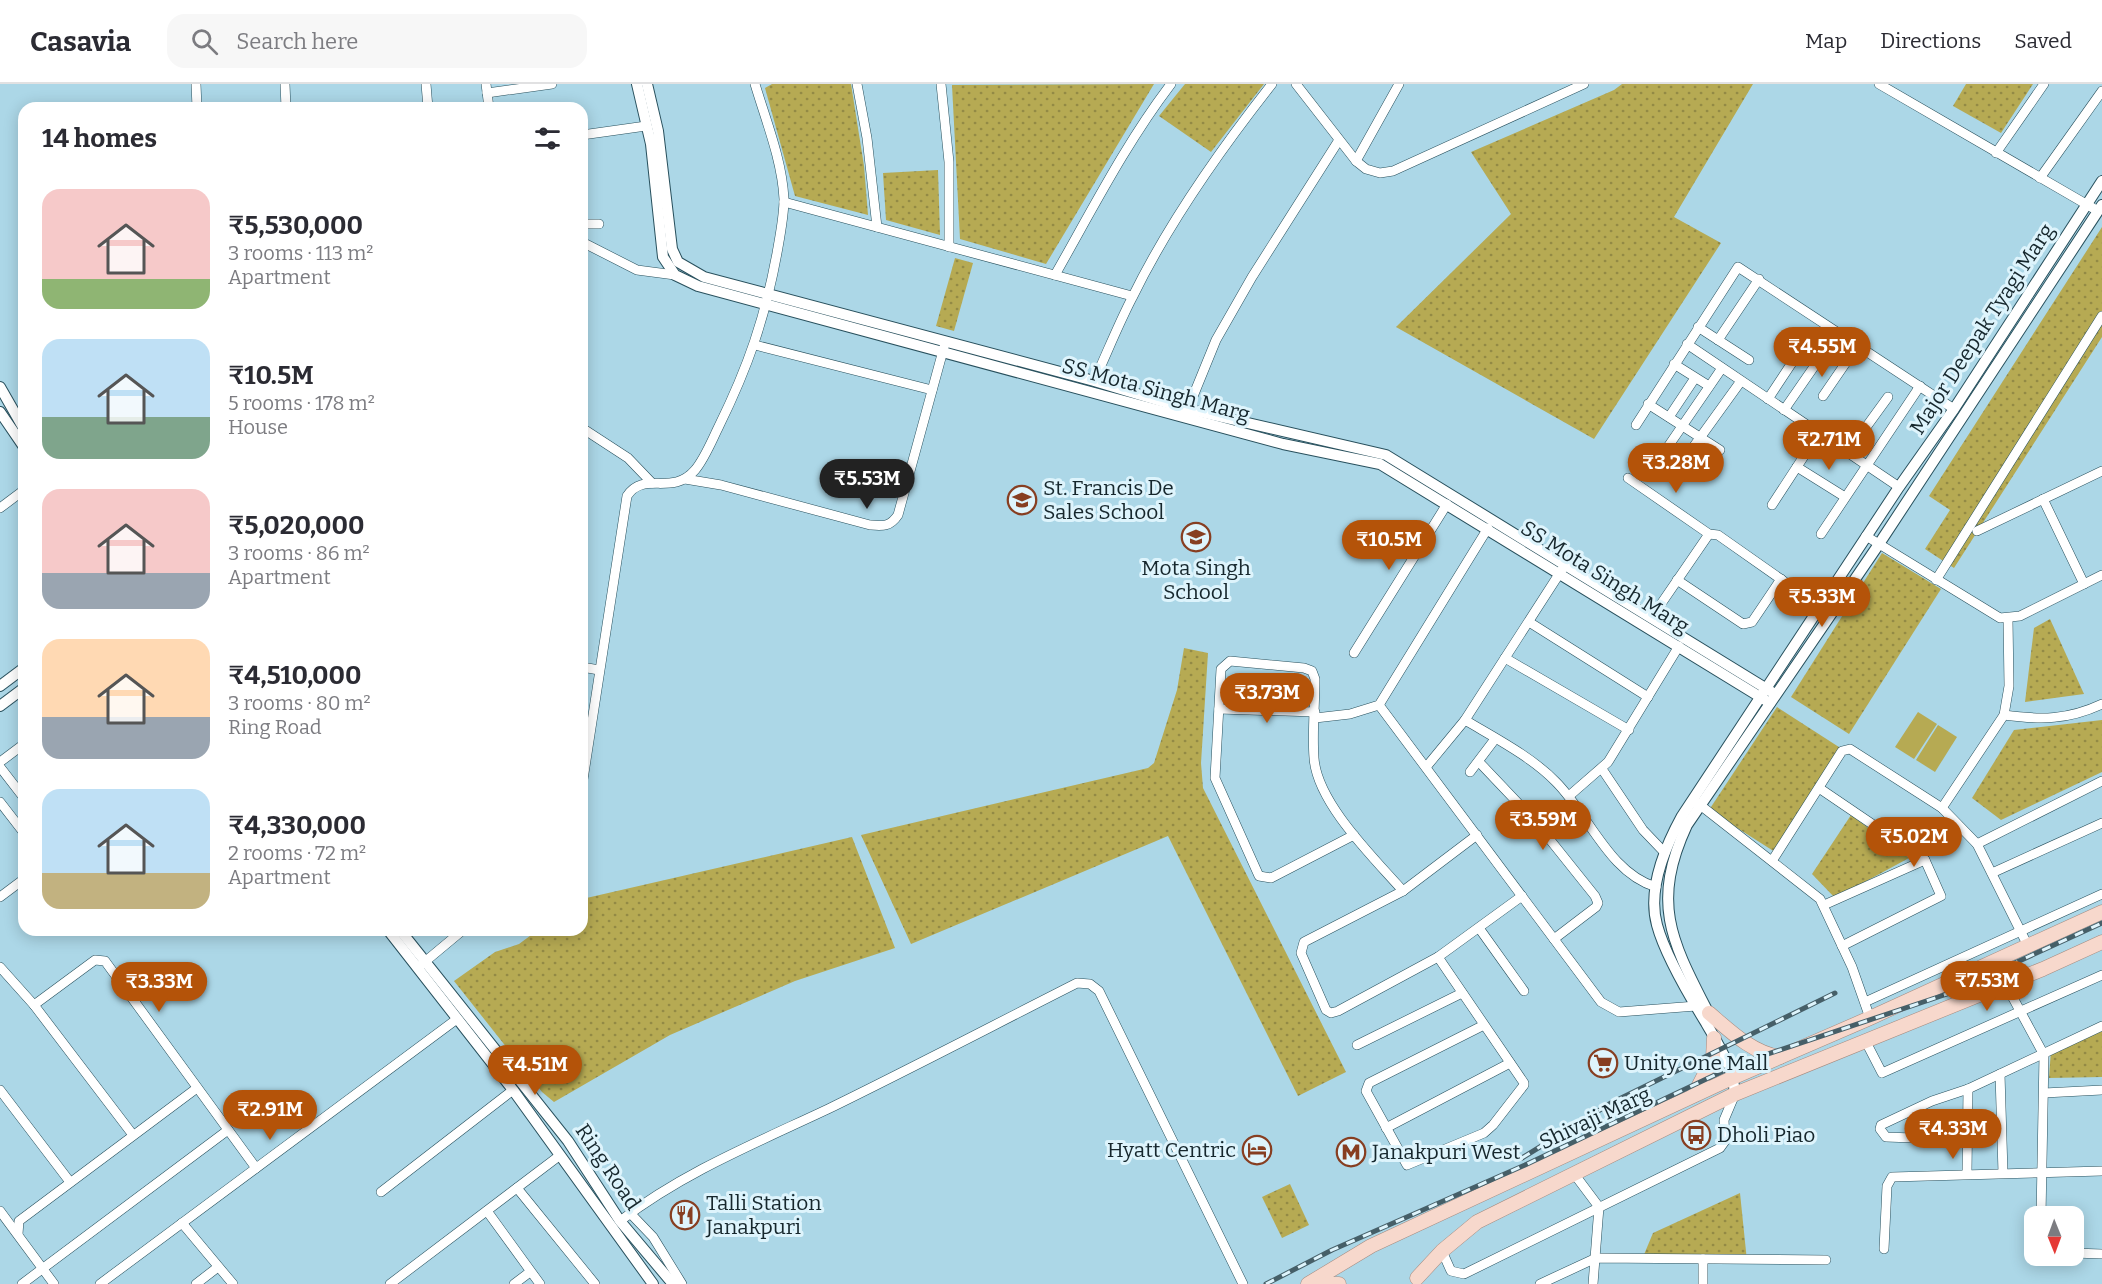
<!DOCTYPE html>
<html lang="en">
<head>
<meta charset="utf-8">
<style>
  body { margin:0; font-family:Bitter,serif; background:#f7f7f7; color:#2b2b33; height:100vh; display:flex; flex-direction:column; font-size:22px; white-space:nowrap }
  * { box-sizing:border-box; margin:0 }
  p { font-size:20px; color:#7c7c81 }
  .icon { flex:none; width:33px; height:33px; fill:none; stroke:currentColor; stroke-width:2; stroke-linecap:round; stroke-linejoin:round }
  .map { position:relative; flex:1; overflow:hidden }
  .sheet { position:absolute; left:18px; top:18px; width:570px; height:834px; display:flex; flex-direction:column; background:#fff; border-radius:18px; box-shadow:0 3px 15px #0003 }
  .sheet>* { flex:none }
  .needle { width:39px; rotate:179deg }
  .tools { position:absolute; left:2024px; top:1122px; display:grid; gap:12px }
  .tools a { display:grid; place-items:center; width:60px; height:60px; border-radius:12px; background:#fff; box-shadow:0 3px 15px #0003; font-size:30px }
  .price { position:absolute; translate:-50% -51px; padding:0 14px; border-radius:21px; background:#b45309; color:#fff; font-size:20px; line-height:39px; filter:drop-shadow(0 2px 3px #0008) }
  .price::after { content:''; position:absolute; left:50%; top:36px; width:18px; height:14px; margin-left:-9px; background:inherit; clip-path:polygon(0 0,100% 0,50% 100%) }
  .price.selected { background:#222; color:#fff }
  ul { padding:0; list-style:none }
  li { display:flex; align-items:center; gap:18px; height:150px; padding:0 24px }
  li span { display:grid; place-items:center; flex:none; width:168px; height:120px; border-radius:18px; color:#555 }
  li>.icon { margin-inline-start:auto }
  span .icon { width:72px; height:72px; fill:#fffc; stroke-width:1 }
  li b { font-size:26px }
  h2 { display:flex; justify-content:space-between; align-items:center; height:72px; padding:0 24px; font-size:26px }
  header { display:flex; align-items:center; gap:36px; box-sizing:border-box; height:84px; padding:0 30px; background:#fff; border-bottom:2px solid #e1e1e2 }
  header strong { font-size:28px }
  nav { display:flex; gap:33px; margin-inline-start:auto; font-size:21px }
  .search { width:420px; height:54px; background:#f7f7f7; display:flex; align-items:center; gap:15px; box-sizing:border-box; padding:0 21px; border-radius:18px; color:#7c7c81; font-size:22px }
  .map>svg:first-child { display:block }
</style>
</head>
<body>
<header>
<strong>Casavia</strong>
<div class="search"><svg class="icon" aria-label="search" viewBox="0 0 24 24"><circle cx="10" cy="10" r="6"/><path d="M15 15l6 6"/></svg>Search here</div>
<nav><a>Map</a><a>Directions</a><a>Saved</a></nav>
</header>
<div class="map">
<svg width="2102" height="1200" viewBox="0 0 2102 1200">
  <defs>
    <pattern id="grass-dots" width="8" height="8" patternUnits="userSpaceOnUse" patternTransform="scale(1.5)"><rect width="8" height="8" fill="#b6aa53"/><path d="M2 2h.1M6 6h.1" fill="none" stroke="#938a45" stroke-width="1.8" stroke-linecap="round"/></pattern>
  </defs>
  <rect width="100%" height="100%" fill="#acd7e7"/>
  <g fill="url(#grass-dots)">
    <polygon points="772,0 851,0 864,82 868,131 795,112 765,4"/>
    <polygon points="1154,0 1046,180 960,155 952,1"/>
    <polygon points="1185,0 1264,0 1211,68 1159,32"/>
    <polygon points="1622,0 1753,0 1674,133 1721,159 1594,355 1396,243 1511,130 1471,68 1614,6"/>
    <polygon points="1966,0 2033,0 2001,49 1953,22"/>
    <polygon points="938,86 940,151 886,136 883,89"/>
    <polygon points="2102,143 2102,253 1954,484 1925,465 1950,426 1929,412"/>
    <polygon points="955,174 973,179 954,247 936,242"/>
    <polygon points="1882,469 1941,505 1849,650 1791,613"/>
    <polygon points="2050,535 2084,610 2025,618 2034,544"/>
    <polygon points="1184,564 1208,569 1201,679 1203,704 1346,988 1298,1012 1168,752 911,860 861,751 1148,684 1154,679 1177,606"/>
    <polygon points="1777,623 1842,665 1775,768 1709,726"/>
    <polygon points="2102,636 2102,688 2001,736 1972,714 2014,646"/>
    <polygon points="1851,731 1909,774 1835,814 1812,790"/>
    <polygon points="852,753 895,864 795,897 670,951 554,1018 542,1008 454,897 495,868 519,860 538,846 582,846 582,815"/>
    <polygon points="2102,944 2102,993 2049,994 2051,966"/>
    <polygon points="1290,1100 1309,1141 1282,1154 1262,1113"/>
    <polygon points="1740,1109 1747,1177 1643,1173 1653,1149"/>
  </g>
  <g fill="#b6aa53">
    <polygon points="1918,628 1937,640 1914,675 1895,663"/>
    <polygon points="1938,641 1957,653 1935,688 1916,676"/>
  </g>
  <g fill="none" stroke-linecap="round" stroke-linejoin="round">
    <g stroke="#28505d" stroke-width="10">
      <g id="minor">
        <polyline points="196,0 197,24"/>
        <polyline points="285,0 286,24"/>
        <polyline points="426,0 428,24"/>
        <polyline points="486,0 489,24"/>
        <polyline points="857,0 867,54 877,143"/>
        <polyline points="941,0 949,78 949,163"/>
        <polyline points="1296,0 1356,77 1366,85 1380,89 1393,87 1584,0"/>
        <polyline points="1879,0 2098,127"/>
        <polyline points="487,9 552,0"/>
        <polyline points="582,51 646,42"/>
        <polyline points="1996,69 2044,0"/>
        <polyline points="1356,77 1399,0"/>
        <polyline points="2040,94 2102,7"/>
        <polyline points="784,118 1132,212"/>
        <polyline points="582,140 599,140"/>
        <polyline points="582,158 637,186 675,191"/>
        <path d="M 1055,191 C 1092,126 1126,59 1171,0"/>
        <polyline points="1698,243 1749,276"/>
        <polyline points="1718,256 1759,195"/>
        <polyline points="1687,260 1899,403"/>
        <polyline points="755,261 932,306"/>
        <polyline points="1674,280 1709,302"/>
        <path d="M 1094,297 C 1107,269 1118,241 1132,214 C 1169,138 1220,66 1272,0"/>
        <polyline points="1823,312 1858,261"/>
        <polyline points="1768,315 1807,256"/>
        <polyline points="1648,320 1720,366"/>
        <polyline points="1784,326 1838,248"/>
        <polyline points="1185,332 1216,256 1252,193 1339,56"/>
        <polyline points="1669,333 1695,294"/>
        <polyline points="1636,341 1738,183 1954,325"/>
        <polyline points="582,344 628,374 652,399"/>
        <polyline points="1665,367 1722,284"/>
        <polyline points="1848,368 1888,313"/>
        <polyline points="1684,376 1741,297"/>
        <polyline points="1797,383 1845,413"/>
        <polyline points="1628,394 1709,450 1718,451 1819,522"/>
        <path d="M 685,395 L 721,401 L 870,441 C 883,442 890,443 898,431 L 944,263"/>
        <polyline points="2043,415 2084,500"/>
        <polyline points="1772,421 1819,349"/>
        <polyline points="0,424 24,406"/>
        <polyline points="1977,447 2102,387"/>
        <polyline points="1821,450 1920,302"/>
        <polyline points="1866,452 2000,534 2020,532 2102,491"/>
        <polyline points="1677,496 1743,540 1752,538 1781,495"/>
        <polyline points="1936,496 2102,232"/>
        <polyline points="1652,533 1709,450"/>
        <polyline points="1529,538 1648,613"/>
        <polyline points="1354,569 1447,420"/>
        <polyline points="1505,574 1629,646"/>
        <polyline points="582,583 599,586"/>
        <polyline points="1379,621 1601,918 1619,928 1696,922"/>
        <polyline points="1219,625 1315,628"/>
        <path d="M 2004,631 C 2041,636 2068,636 2102,620"/>
        <polyline points="1315,634 1350,630 1379,621 1488,444"/>
        <path d="M 1465,636 C 1495,654 1532,673 1556,698 C 1589,731 1609,789 1656,803"/>
        <polyline points="0,678 24,660"/>
        <polyline points="1479,678 1535,737 1595,812 1598,819 1596,823 1554,855"/>
        <polyline points="1427,682 1465,636 1563,484"/>
        <polyline points="0,683 24,714"/>
        <polyline points="1602,685 1643,746 1665,769"/>
        <polyline points="1470,688 1495,655"/>
        <path d="M 582,702 L 627,412 C 644,386 672,413 695,386 C 705,374 712,356 719,342 C 748,283 765,234 777,169 C 780,152 784,132 784,115 C 782,76 766,37 755,0"/>
        <polyline points="1819,704 1925,776 1941,812 1842,862"/>
        <polyline points="1569,712 1608,678 1679,562"/>
        <polyline points="1695,717 1820,815 1852,883 1870,934"/>
        <polyline points="0,718 24,749"/>
        <polyline points="1942,724 2004,631 2009,602 2008,535"/>
        <path d="M 1354,751 L 1271,794 L 1259,792 L 1215,694 L 1221,585 L 1230,577 L 1304,584 L 1312,587 L 1315,595 C 1315,621 1312,648 1314,674 C 1317,719 1374,774 1403,807"/>
        <polyline points="1477,751 1403,807 1304,858 1301,869 1326,926 1331,929 1338,927 1438,873 1522,812"/>
        <polyline points="1977,760 2102,697"/>
        <polyline points="1772,777 1842,667 1850,665 1942,724 1977,760 2028,862"/>
        <polyline points="1992,789 2102,739"/>
        <polyline points="0,813 24,795"/>
        <polyline points="1824,821 1925,776"/>
        <polyline points="1479,844 1524,907"/>
        <polyline points="1438,873 1524,999 1524,1001 1493,1041 1484,1049 1407,1081 1366,1007 1369,999 1484,941"/>
        <polyline points="421,881 463,846"/>
        <polyline points="0,883 34,921 133,1051"/>
        <polyline points="2006,901 2044,971 2041,1132"/>
        <polyline points="1865,918 2102,810"/>
        <polyline points="34,921 95,876 105,877 256,1084"/>
        <polyline points="1866,958 1882,989 2102,891"/>
        <polyline points="1357,961 1462,909"/>
        <polyline points="2000,990 2003,1089"/>
        <polyline points="0,1006 70,1098"/>
        <polyline points="2044,1009 2102,1006"/>
        <polyline points="1386,1044 1510,979"/>
        <polyline points="1967,1056 1886,1053 1880,1045 1881,1041 1932,1017 1968,1005 2102,942"/>
        <polyline points="1967,1089 1968,1005"/>
        <polyline points="1575,1091 1599,1123 1593,1200"/>
        <polyline points="517,1104 595,1200"/>
        <polyline points="381,1108 513,1006"/>
        <polyline points="0,1127 54,1200"/>
        <polyline points="487,1127 540,1200"/>
        <polyline points="630,1129 653,1153 682,1200"/>
        <path d="M 620,1137 C 684,1088 756,1059 828,1025 C 912,984 994,941 1077,899 L 1090,900 L 1099,907 L 1243,1200"/>
        <polyline points="182,1139 233,1200"/>
        <polyline points="18,1150 19,1137 197,1004"/>
        <polyline points="1884,1165 1887,1102 1892,1093 2102,1087"/>
        <polyline points="1442,1167 1451,1187 1464,1190 1720,1064 1725,1057 1724,1036 1735,1010"/>
        <polyline points="2073,1169 2102,1170"/>
        <polyline points="22,1200 228,1046"/>
        <polyline points="100,1200 457,935"/>
        <polyline points="196,1200 218,1183"/>
        <polyline points="390,1200 559,1072"/>
        <polyline points="514,1200 530,1188"/>
        <polyline points="1540,1200 1596,1174 1826,1176"/>
        <polyline points="1703,1200 1703,1175"/>
      </g>
    </g>
    <g stroke="#28505d" stroke-width="12">
      <g id="tertiary">
        <polyline points="637,0 651,60 663,173 675,191 698,202 1283,360 1380,380 1770,619"/>
        <polyline points="647,0 658,47 672,165 678,178 704,193 1094,297 1187,325 1386,371 1775,610"/>
        <polyline points="0,303 24,345"/>
        <polyline points="0,328 24,363"/>
        <polyline points="0,602 24,584"/>
        <polyline points="0,622 24,604"/>
        <polyline points="388,846 513,1006 653,1200"/>
        <polyline points="400,846 568,1057 620,1137 673,1200"/>
        <path d="M 1712,936 C 1674,861 1649,823 1687,741 L 1879,460 L 2102,121"/>
        <path d="M 1735,1010 C 1733,983 1719,962 1706,939 C 1690,913 1665,871 1657,841 C 1647,805 1665,763 1682,732 L 1899,403 L 1954,325 L 2102,97"/>
      </g>
    </g>
    <g stroke="#a5897e" stroke-width="15">
      <g id="primary">
        <path d="M 1709,929 C 1730,947 1752,969 1780,973"/>
        <polyline points="1694,1011 1713,974 1714,954"/>
        <polyline points="1417,1194 1442,1167 1477,1138 1735,1010 2043,885 2102,858"/>
        <polyline points="1308,1200 1371,1162 1734,993 1870,934 2102,828"/>
        <polyline points="1327,1200 1339,1200"/>
      </g>
    </g>
    <use href="#minor" stroke="#fff" stroke-width="9"/>
    <use href="#tertiary" stroke="#fff" stroke-width="10"/>
    <use href="#primary" stroke="#f7d8cc" stroke-width="14"/>
    <g stroke="#465f68" stroke-width="5">
      <g id="rail">
        <polyline points="1522,1074 1611,1019 1835,909"/>
        <polyline points="1266,1200 1332,1166 1525,1081 1738,980 1947,910 2102,839"/>
      </g>
    </g>
    <use href="#rail" stroke="#def4fc" stroke-width="3" stroke-dasharray="9" stroke-linecap="butt"/>
  </g>
  <defs>
    <g id="school-ring" transform="scale(1.5)"><circle r="9.5" fill="#def4fc" stroke="#873e21" stroke-width="1.5"/><path d="M0-5L7-2L0 1L-7-2ZM-4 1L0 2.5L4 1V4Q0 6-4 4Z" fill="#873e21"/></g>
    <g id="supermarket-ring" transform="scale(1.5)"><circle r="9.5" fill="#def4fc" stroke="#873e21" stroke-width="1.5"/><path d="M-6-5.5h2.5l.6 2H6L4.5 2H-2.5L-4.4-4H-6ZM-1.5 3.2a1.3 1.3 0 1 0 .1 0ZM3 3.2a1.3 1.3 0 1 0 .1 0Z" fill="#873e21"/></g>
    <g id="bus-ring" transform="scale(1.5)"><circle r="9.5" fill="#def4fc" stroke="#873e21" stroke-width="1.5"/><path d="M-5-6H5V4H4V6H2V4H-2V6H-4V4H-5ZM-3.5-4V0h7V-4ZM-3.5 1.2v1.5H-2V1.2ZM2 1.2v1.5H3.5V1.2Z" fill="#873e21"/></g>
    <g id="hotel-ring" transform="scale(1.5)"><circle r="9.5" fill="#def4fc" stroke="#873e21" stroke-width="1.5"/><path d="M-6-4.5h1.5V1H6V5H4.5V3h-9V5H-6ZM-4 0a1.8 1.8 0 1 1 3.6 0ZM.5 0V-2.5h3Q6-2.5 6 0Z" fill="#873e21"/></g>
    <g id="metro-ring" transform="scale(1.5)"><circle r="9.5" fill="#def4fc" stroke="#873e21" stroke-width="1.5"/><path d="M-5.5 5V-5H-3L0 0L3-5H5.5V5H3V-.5L0 4L-3-.5V5Z" fill="#873e21"/></g>
    <g id="restaurant-ring" transform="scale(1.5)"><circle r="9.5" fill="#def4fc" stroke="#873e21" stroke-width="1.5"/><path d="M-5-6h1v4h1v-4h1v4h1v-4h1v5L-1.5 .5V6h-2V.5L-5-1ZM5-6V6H3V1.5H1.5Q1.5-4 5-6Z" fill="#873e21"/></g>
  </defs>
  <g fill-rule="evenodd">
    <use href="#school-ring" x="1022" y="416"/>
    <use href="#school-ring" x="1196" y="453"/>
    <use href="#supermarket-ring" x="1603" y="979"/>
    <use href="#bus-ring" x="1696" y="1051"/>
    <use href="#hotel-ring" x="1257" y="1066"/>
    <use href="#metro-ring" x="1351" y="1068"/>
    <use href="#restaurant-ring" x="685" y="1131"/>
  </g>
  <g text-anchor="middle" stroke-width="6" stroke-linejoin="round" paint-order="stroke">
    <g font-size="21" fill="#16272d" stroke="#def4fc">
      <text transform="translate(1982 245) rotate(-57)" y="7">Major Deepak Tyagi Marg</text>
      <text transform="translate(1156 306) rotate(15)" y="7">SS Mota Singh Marg</text>
      <text transform="translate(1605 493) rotate(32)" y="7">SS Mota Singh Marg</text>
      <text transform="translate(1595 1034) rotate(-25)" y="7">Shivaji Marg</text>
      <text transform="translate(608 1083) rotate(56)" y="7">Ring Road</text>
    </g>
    <g font-size="21" fill="#16272d" stroke="#def4fc" text-anchor="start">
      <text x="1043" y="411">St. Francis De<tspan x="1043" dy="24">Sales School</tspan></text>
      <text x="1196" y="491" text-anchor="middle">Mota Singh<tspan x="1196" dy="24">School</tspan></text>
      <text x="1624" y="986">Unity One Mall</text>
      <text x="1717" y="1058">Dholi Piao</text>
      <text x="1236" y="1073" text-anchor="end">Hyatt Centric</text>
      <text x="1372" y="1075">Janakpuri West</text>
      <text x="706" y="1126">Talli Station<tspan x="706" dy="24">Janakpuri</tspan></text>
    </g>
  </g>
</svg>
<div class="tools">
<a><svg class="needle" viewBox="-14 -14 28 28"><path d="M0-13l5 13h-10z" fill="#e53935"/><path d="M0 13l5-13h-10z" fill="#7c7c81"/></svg></a>
</div>
<b class="price" style="left:1822px;top:294px">₹4.55M</b>
<b class="price" style="left:1829px;top:387px">₹2.71M</b>
<b class="price" style="left:1676px;top:410px">₹3.28M</b>
<b class="price selected" style="left:867px;top:426px">₹5.53M</b>
<b class="price" style="left:1389px;top:487px">₹10.5M</b>
<b class="price" style="left:1822px;top:544px">₹5.33M</b>
<b class="price" style="left:1267px;top:640px">₹3.73M</b>
<b class="price" style="left:1543px;top:767px">₹3.59M</b>
<b class="price" style="left:1914px;top:784px">₹5.02M</b>
<b class="price" style="left:1987px;top:928px">₹7.53M</b>
<b class="price" style="left:159px;top:929px">₹3.33M</b>
<b class="price" style="left:535px;top:1012px">₹4.51M</b>
<b class="price" style="left:270px;top:1057px">₹2.91M</b>
<b class="price" style="left:1953px;top:1076px">₹4.33M</b>
<section class="sheet">
<h2>14 homes<svg class="icon" aria-label="filters" viewBox="0 0 24 24"><path d="M4 7h16M4 17h16"/><circle cx="9" cy="7" r="2"/><circle cx="15" cy="17" r="2"/></svg></h2>
<ul>
<li><span style="background:linear-gradient(#f6c9c9 75%,#8fb573 0)"><svg class="icon" aria-label="home" viewBox="0 0 24 24"><path d="M3 11l9-7 9 7M6 9v11h12V9"/></svg></span><div><b>₹5,530,000</b><p>3 rooms · 113 m²</p><p>Apartment</p></div></li>
<li><span style="background:linear-gradient(#bfe0f5 65%,#7fa58c 0)"><svg class="icon" aria-label="home" viewBox="0 0 24 24"><path d="M3 11l9-7 9 7M6 9v11h12V9"/></svg></span><div><b>₹10.5M</b><p>5 rooms · 178 m²</p><p>House</p></div></li>
<li><span style="background:linear-gradient(#f6c9c9 70%,#9aa5b1 0)"><svg class="icon" aria-label="home" viewBox="0 0 24 24"><path d="M3 11l9-7 9 7M6 9v11h12V9"/></svg></span><div><b>₹5,020,000</b><p>3 rooms · 86 m²</p><p>Apartment</p></div></li>
<li><span style="background:linear-gradient(#ffd9b3 65%,#9aa5b1 0)"><svg class="icon" aria-label="home" viewBox="0 0 24 24"><path d="M3 11l9-7 9 7M6 9v11h12V9"/></svg></span><div><b>₹4,510,000</b><p>3 rooms · 80 m²</p><p>Ring Road</p></div></li>
<li><span style="background:linear-gradient(#bfe0f5 70%,#c2b280 0)"><svg class="icon" aria-label="home" viewBox="0 0 24 24"><path d="M3 11l9-7 9 7M6 9v11h12V9"/></svg></span><div><b>₹4,330,000</b><p>2 rooms · 72 m²</p><p>Apartment</p></div></li>
</ul>
</section>
</div>
</body>
</html>
